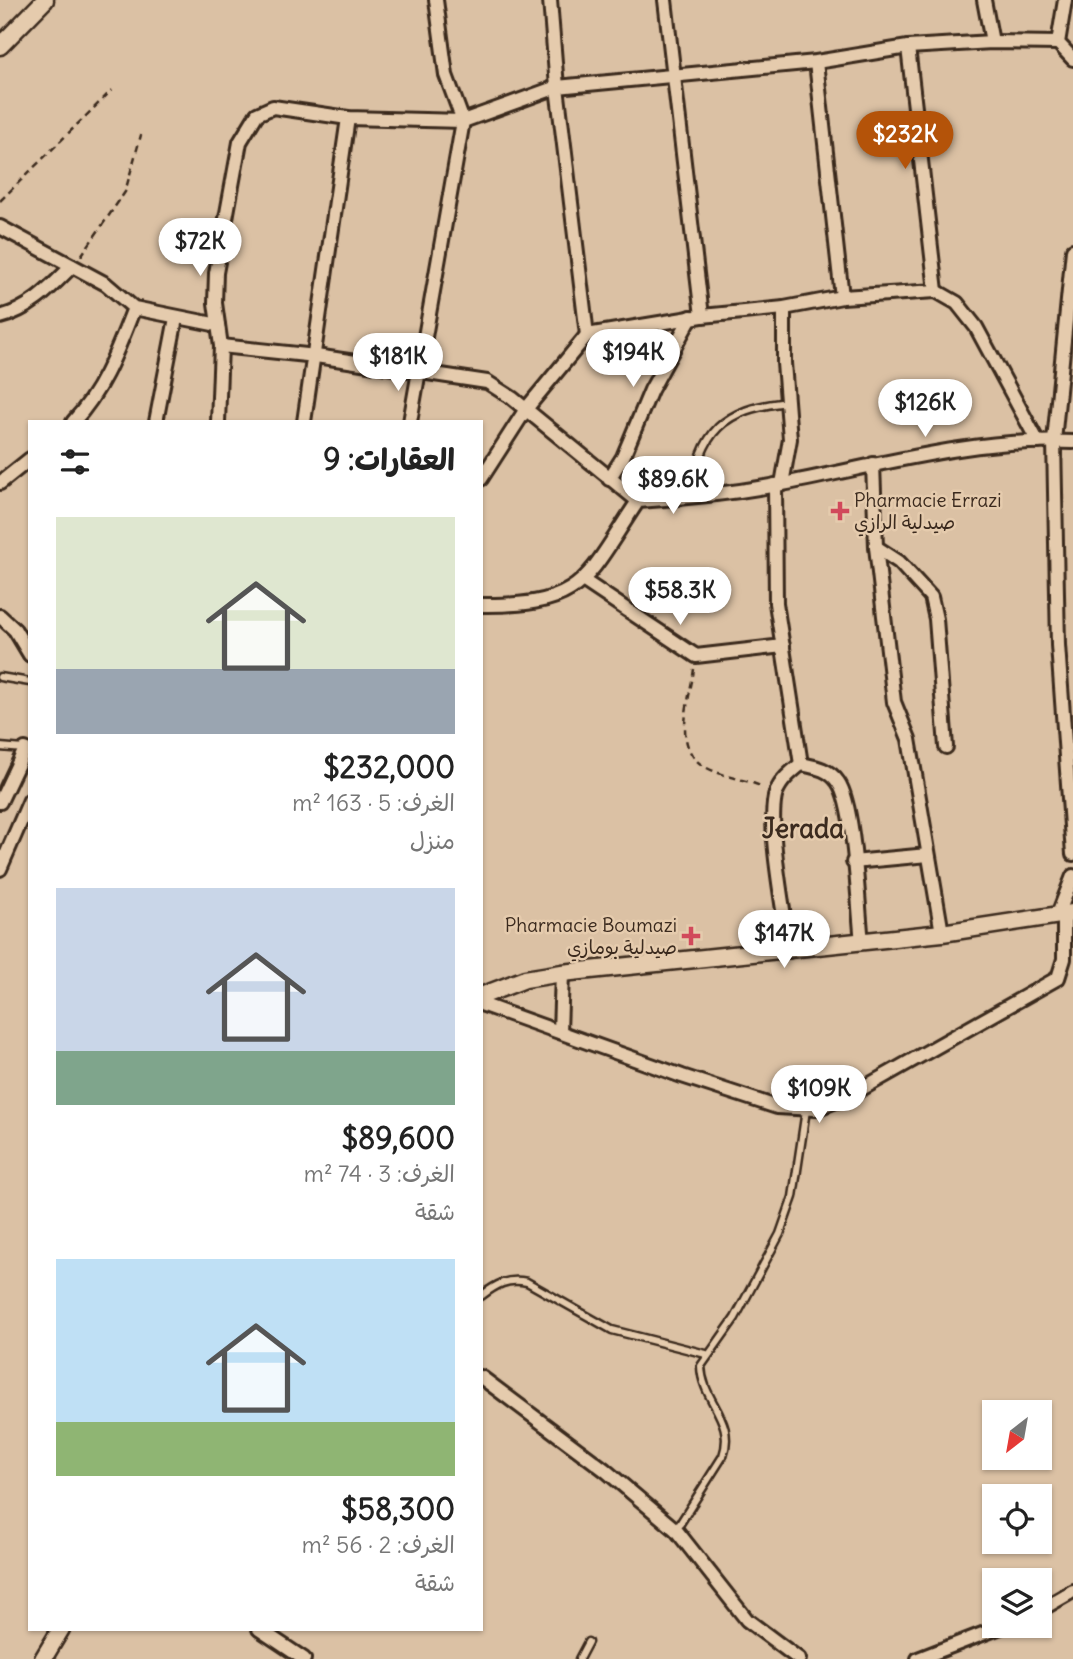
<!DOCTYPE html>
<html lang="ar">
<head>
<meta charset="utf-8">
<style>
  body { margin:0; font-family:Delius,"Playpen Sans Arabic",sans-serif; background:#f6f6f6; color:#222; direction:rtl; height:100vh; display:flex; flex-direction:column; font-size:26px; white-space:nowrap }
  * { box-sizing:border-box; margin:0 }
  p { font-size:23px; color:#767676 }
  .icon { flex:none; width:38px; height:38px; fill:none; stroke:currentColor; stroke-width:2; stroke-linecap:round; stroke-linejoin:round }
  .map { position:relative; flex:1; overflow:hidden; direction:ltr }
  .side { position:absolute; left:28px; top:420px; width:455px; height:1211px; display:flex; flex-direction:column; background:#fff; border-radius:0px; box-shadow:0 2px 5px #0004; direction:rtl }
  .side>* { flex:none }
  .needle { width:46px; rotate:211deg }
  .tools { position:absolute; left:982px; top:1400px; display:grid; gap:14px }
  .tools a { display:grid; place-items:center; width:70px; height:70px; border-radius:0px; background:#fff; box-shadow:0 2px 5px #0004; font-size:35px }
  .price { position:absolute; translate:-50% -60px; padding:0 16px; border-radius:24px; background:#fff; color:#222; font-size:23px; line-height:46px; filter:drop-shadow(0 2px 4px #0008) }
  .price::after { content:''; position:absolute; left:50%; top:42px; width:21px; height:16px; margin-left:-10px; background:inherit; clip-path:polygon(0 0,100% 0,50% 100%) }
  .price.on { background:#b45309; color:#fff }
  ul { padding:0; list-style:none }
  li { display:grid; align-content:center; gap:14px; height:371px; padding:0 28px }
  li span { display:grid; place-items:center; height:217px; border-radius:0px; color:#555 }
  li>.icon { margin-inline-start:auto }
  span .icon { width:126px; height:126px; fill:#fffc; stroke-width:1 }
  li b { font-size:30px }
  h2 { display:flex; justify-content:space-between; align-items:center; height:84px; padding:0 28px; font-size:30px }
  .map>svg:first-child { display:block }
</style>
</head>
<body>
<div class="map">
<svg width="1073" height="1659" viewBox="0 0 1073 1659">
  <rect width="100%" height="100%" fill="#dbc1a4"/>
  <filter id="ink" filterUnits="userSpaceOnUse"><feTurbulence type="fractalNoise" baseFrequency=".0143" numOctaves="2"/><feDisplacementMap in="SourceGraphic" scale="14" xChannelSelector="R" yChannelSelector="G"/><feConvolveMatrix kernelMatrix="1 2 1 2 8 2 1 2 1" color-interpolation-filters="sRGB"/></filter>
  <g filter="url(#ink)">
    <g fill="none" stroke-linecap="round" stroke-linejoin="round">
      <g stroke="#3b2a1e" stroke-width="11">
        <g id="lane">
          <path d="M 691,496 C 701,431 722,409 788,402"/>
          <polyline points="0,677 30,682"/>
          <polyline points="0,747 24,749"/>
          <path d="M 481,1296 C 497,1284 507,1278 527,1282 L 612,1330 L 706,1354"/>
          <path d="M 676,1530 L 723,1456 C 736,1419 702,1402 701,1366 L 735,1318 L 780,1234 L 793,1197 L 806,1110"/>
          <polyline points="579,1659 588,1642"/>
        </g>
      </g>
      <g stroke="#3b2a1e" stroke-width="18">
        <g id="street">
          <polyline points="550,0 557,87 587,335"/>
          <polyline points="665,0 702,316"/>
          <polyline points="984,0 992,42"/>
          <polyline points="1065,0 1058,43 1073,59"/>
          <polyline points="908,47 936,291"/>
          <polyline points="816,62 842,297"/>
          <polyline points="0,227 106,284 134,308 218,325"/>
          <polyline points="1073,250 1054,441 1058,645 1073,854"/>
          <path d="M 0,317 C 31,309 50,288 72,266"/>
          <polyline points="221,346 316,356 487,382 512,398 638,501"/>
          <path d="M 73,422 C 104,389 118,348 134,308"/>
          <polyline points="156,422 176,318"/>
          <polyline points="218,422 221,346 215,303 216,273 240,142 257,114 273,107 348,118 463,121 557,87 816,62 908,47 992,42 1058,43"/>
          <polyline points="304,422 348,118"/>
          <polyline points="410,422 463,121 446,75 436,0"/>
          <polyline points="873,464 876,547 894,702 909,739 942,933"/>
          <polyline points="481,479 526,409 587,335 702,316 784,308 842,297 936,291 957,303 976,327 1038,442"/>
          <polyline points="609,479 623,457 651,390 691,317"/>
          <polyline points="0,483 30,459"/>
          <polyline points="782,484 790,439 784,363 784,308"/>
          <polyline points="775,485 776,603 801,764"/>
          <polyline points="876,547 899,562 931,597 936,619 946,747"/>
          <polyline points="584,581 696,656 783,646"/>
          <path d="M 481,605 C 585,606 585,580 638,501 C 687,498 734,493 782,484 C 876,466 977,437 1073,442"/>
          <polyline points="0,616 15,630 30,655"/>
          <path d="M 801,764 C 815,767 829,769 838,782 C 855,806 858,908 862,942"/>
          <polyline points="0,802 25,749"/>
          <polyline points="853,862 928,855"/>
          <polyline points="0,869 30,800"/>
          <polyline points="1057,917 1073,876"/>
          <path d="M 789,951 C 785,915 766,824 776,793 C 780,781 791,772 801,764"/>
          <polyline points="481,1004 682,1076 777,1107 815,1109 849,1096 1058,978 1064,959 1064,916"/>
          <polyline points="560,1032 562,973"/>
          <polyline points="481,1377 605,1470 676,1530 747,1620 799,1659"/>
          <polyline points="1040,1610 1073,1591"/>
          <polyline points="259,1629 304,1659"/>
          <polyline points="918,1659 1003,1626"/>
        </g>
      </g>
      <g stroke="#3b2a1e" stroke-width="21">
        <g id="secondary">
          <polyline points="0,46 45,0"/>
          <polyline points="481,996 525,979 562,973 942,933 1073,913"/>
          <polyline points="43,1659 61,1629"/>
        </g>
      </g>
      <g stroke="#3b2a1e" stroke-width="2.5" stroke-dasharray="7 5" stroke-linecap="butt">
        <polyline points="0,201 112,90"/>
        <polyline points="81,256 125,192 141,135"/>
        <path d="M 694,669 C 690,700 670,749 707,768 C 724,777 745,779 763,787"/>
      </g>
      <use href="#lane" stroke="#e5cbad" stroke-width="6"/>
      <use href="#street" stroke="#e5cbad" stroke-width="12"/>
      <use href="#secondary" stroke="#e5cbad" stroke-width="16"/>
    </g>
  </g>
  <g fill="#d1495b" stroke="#e5cbad" stroke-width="2.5">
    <path d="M836.5 500.5h7v7h7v7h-7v7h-7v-7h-7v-7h7z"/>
    <path d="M687.5 925.5h7v7h7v7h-7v7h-7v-7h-7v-7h7z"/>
  </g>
  <g text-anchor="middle" stroke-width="5" stroke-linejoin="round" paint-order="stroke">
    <g font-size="19" fill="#3b2a1e" stroke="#e5cbad" text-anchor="start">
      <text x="854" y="507">Pharmacie Errazi<tspan x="854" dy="22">صيدلية الرازي</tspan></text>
      <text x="677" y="932" text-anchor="end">Pharmacie Boumazi<tspan x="677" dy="22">صيدلية بومازي</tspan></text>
    </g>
    <g font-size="26" font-weight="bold" fill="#3b2a1e" stroke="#e5cbad">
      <text x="803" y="838">Jerada</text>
    </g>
  </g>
</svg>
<div class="tools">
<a><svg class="needle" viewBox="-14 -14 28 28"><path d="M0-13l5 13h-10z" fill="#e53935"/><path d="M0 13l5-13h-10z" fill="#767676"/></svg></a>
<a><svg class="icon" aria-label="locate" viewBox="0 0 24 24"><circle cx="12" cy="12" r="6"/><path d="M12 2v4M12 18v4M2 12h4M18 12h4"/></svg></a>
<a><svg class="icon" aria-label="layers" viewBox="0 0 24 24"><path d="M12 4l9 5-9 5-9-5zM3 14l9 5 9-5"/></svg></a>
</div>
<b class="price on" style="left:905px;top:171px">$232K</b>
<b class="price" style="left:200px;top:278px">$72K</b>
<b class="price" style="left:633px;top:389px">$194K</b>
<b class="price" style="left:398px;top:393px">$181K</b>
<b class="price" style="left:925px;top:439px">$126K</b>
<b class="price" style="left:673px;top:516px">$89.6K</b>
<b class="price" style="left:680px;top:627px">$58.3K</b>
<b class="price" style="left:784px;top:970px">$147K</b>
<b class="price" style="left:819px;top:1125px">$109K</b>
<section class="side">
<h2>العقارات: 9<svg class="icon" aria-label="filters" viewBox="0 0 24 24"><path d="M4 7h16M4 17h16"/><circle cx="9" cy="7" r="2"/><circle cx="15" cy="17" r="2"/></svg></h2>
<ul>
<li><span style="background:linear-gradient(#dfe7d0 70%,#9aa5b1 0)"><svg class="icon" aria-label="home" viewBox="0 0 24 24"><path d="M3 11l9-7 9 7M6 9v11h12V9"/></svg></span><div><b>$232,000</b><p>الغرف: 5 · 163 m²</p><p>منزل</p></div></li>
<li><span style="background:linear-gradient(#c9d6e8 75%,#7fa58c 0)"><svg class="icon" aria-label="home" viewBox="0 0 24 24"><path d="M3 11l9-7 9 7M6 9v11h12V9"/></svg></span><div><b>$89,600</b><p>الغرف: 3 · 74 m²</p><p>شقة</p></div></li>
<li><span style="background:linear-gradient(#bfe0f5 75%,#8fb573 0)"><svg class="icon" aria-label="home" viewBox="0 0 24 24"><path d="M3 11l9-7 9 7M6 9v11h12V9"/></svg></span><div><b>$58,300</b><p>الغرف: 2 · 56 m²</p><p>شقة</p></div></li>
</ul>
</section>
</div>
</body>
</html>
